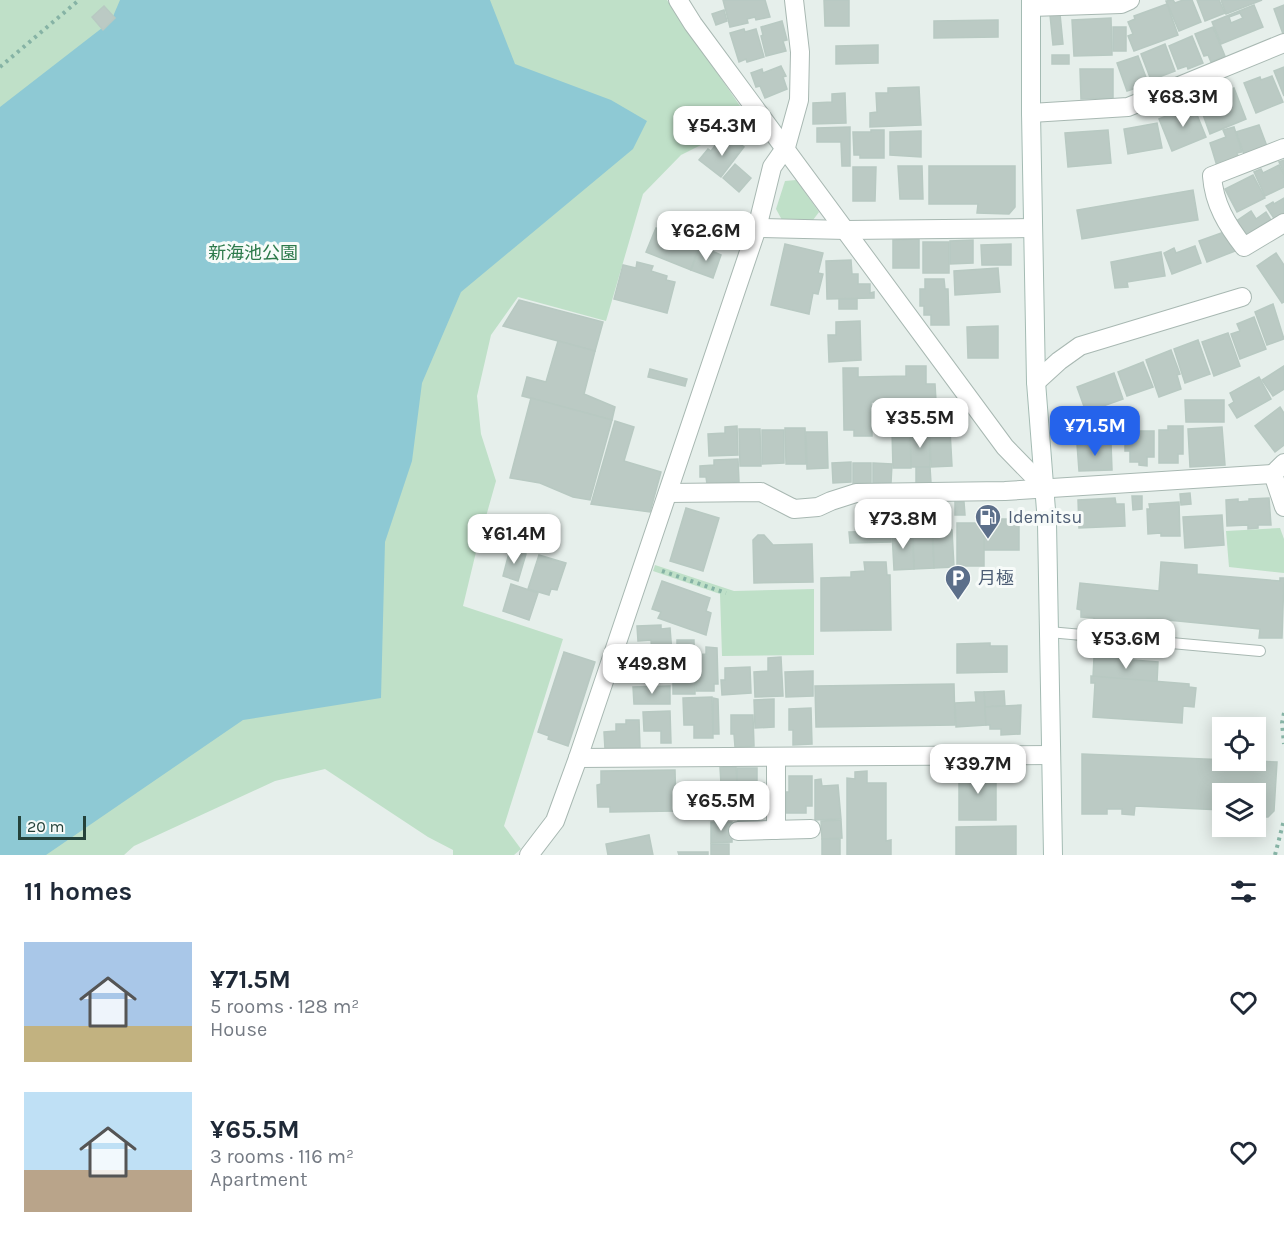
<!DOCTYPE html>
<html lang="en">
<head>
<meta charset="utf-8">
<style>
  body { margin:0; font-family:Karla,"Noto Sans JP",sans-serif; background:#f6f6f7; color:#1f2937; height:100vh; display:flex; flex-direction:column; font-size:22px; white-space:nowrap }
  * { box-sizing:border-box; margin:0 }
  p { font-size:20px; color:#747a83 }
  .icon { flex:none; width:33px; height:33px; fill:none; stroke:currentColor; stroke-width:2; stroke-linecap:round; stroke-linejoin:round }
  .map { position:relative; height:855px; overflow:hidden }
  .side { display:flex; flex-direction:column; background:#fff; flex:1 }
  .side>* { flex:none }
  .fabs { position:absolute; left:1212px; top:717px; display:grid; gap:12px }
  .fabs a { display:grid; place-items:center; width:54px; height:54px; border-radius:0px; background:#fff; box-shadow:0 3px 15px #0003; font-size:30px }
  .scale { position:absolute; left:18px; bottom:15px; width:68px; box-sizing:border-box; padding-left:6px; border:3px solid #24423a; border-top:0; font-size:16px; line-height:21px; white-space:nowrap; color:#24423a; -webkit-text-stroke:4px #f7fbf9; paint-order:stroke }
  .price { position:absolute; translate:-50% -51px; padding:0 14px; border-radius:12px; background:#fff; color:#222; font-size:20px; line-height:39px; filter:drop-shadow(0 2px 3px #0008) }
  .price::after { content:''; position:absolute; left:50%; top:36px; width:18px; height:14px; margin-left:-9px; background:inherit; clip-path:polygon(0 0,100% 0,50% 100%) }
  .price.current { background:#2563eb; color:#fff }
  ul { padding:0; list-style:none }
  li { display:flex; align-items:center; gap:18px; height:150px; padding:0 24px }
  li span { display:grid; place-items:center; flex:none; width:168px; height:120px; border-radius:0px; color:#555 }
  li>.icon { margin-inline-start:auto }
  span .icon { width:72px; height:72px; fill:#fffc; stroke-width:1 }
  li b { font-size:26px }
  h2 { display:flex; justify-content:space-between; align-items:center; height:72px; padding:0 24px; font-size:26px }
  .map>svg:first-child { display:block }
</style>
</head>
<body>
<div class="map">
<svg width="1284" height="855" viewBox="0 0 1284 855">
  <rect width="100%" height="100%" fill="#e6efeb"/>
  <g fill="#bfe0c8">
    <polygon points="0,0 667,0 747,116 733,129 681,155 643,194 606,321 518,297 491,335 477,396 481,434 496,481 476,552 463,606 563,639 504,826 521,849 514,855 453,855 453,850 428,837 325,769 275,781 134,846 124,855 0,855"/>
    <polygon points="796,180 819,212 813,220 782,220 776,209 785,181"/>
    <polygon points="1280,528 1284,539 1284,573 1229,567 1226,531"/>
    <polygon points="655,565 734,591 814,589 814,655 722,656 720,594 653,571"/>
  </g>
  <polygon fill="#8ec9d4" points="120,0 490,0 515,64 611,100 647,121 633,149 461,292 422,383 412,461 385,542 381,698 243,720 46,855 0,855 0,107 111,21"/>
  <g fill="#bbcac4" stroke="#b8c9c2" stroke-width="1.5" fill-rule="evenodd">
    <polygon points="723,0 765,0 770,17 756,20 755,17 747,19 748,23 730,27"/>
    <polygon points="824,0 849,0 849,26 825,26"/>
    <polygon points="1173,0 1175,3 1183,0 1192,0 1201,22 1179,31 1166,1"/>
    <polygon points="1197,0 1219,0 1225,13 1205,21"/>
    <polygon points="1221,0 1262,0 1226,14"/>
    <polygon points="1167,4 1178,35 1134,51 1128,36 1133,34 1128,22 1135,19 1134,16"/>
    <path d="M 1254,5 L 1263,27 L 1221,44 L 1212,22 ZM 1240,13 L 1243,18 L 1231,23 L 1229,17 Z"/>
    <polygon points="1284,5 1284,34 1283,34 1274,9"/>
    <polygon points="104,6 115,18 103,30 92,17"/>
    <polygon points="724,10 727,21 716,25 712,14"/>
    <polygon points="1060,14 1063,44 1053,45 1050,15"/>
    <polygon points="1111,18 1112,55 1074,56 1072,20"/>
    <polygon points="998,20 998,37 934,38 934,21"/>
    <polygon points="782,21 787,40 783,41 786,51 766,56 761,36 763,35 761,27"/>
    <rect x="1113" y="27" width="13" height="24"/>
    <polygon points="1213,27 1225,56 1211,62 1208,55 1204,56 1195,34"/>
    <polygon points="744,29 745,32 756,29 764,57 747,62 746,59 739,62 730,33"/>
    <polygon points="1192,36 1203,63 1188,69 1187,66 1178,69 1169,46"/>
    <polygon points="1165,44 1175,71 1151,80 1141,54"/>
    <polygon points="878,45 878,63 836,64 836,46"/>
    <rect x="1052" y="55" width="17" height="9"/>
    <polygon points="1138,56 1147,80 1140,82 1142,86 1127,91 1117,63"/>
    <polygon points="781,66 786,76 783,77 787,89 765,98 760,86 756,87 751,73 762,69 763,73"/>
    <polygon points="1284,67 1284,96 1274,71"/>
    <polygon points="1080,69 1113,69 1113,98 1081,99"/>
    <polygon points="1272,76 1283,102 1256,113 1244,83 1260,77 1261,80"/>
    <polygon points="919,87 921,125 870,127 870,113 877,112 876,93 888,93 888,88"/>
    <polygon points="1234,88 1246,119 1210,134 1197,98 1212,92 1214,95"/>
    <polygon points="845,93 846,123 813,124 813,103 832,102 832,94"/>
    <polygon points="1193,105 1206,137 1172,151 1159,119"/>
    <polygon points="1157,123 1162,148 1128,154 1124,129"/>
    <polygon points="1259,125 1268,149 1245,157 1236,132"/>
    <polygon points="850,127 850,166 842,166 841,142 817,142 817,128"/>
    <polygon points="1234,127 1242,152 1237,153 1239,159 1217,166 1210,143 1226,137 1223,130"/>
    <polygon points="871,130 884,130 884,158 860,158 860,155 854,155 853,132 871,132"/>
    <polygon points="1108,130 1111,163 1068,167 1065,133"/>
    <polygon points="921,131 921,157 890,155 890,132"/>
    <polygon points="731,137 744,147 721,177 699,160 708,149 711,151 717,143 723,148"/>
    <polygon points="1284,160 1284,173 1279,162"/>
    <polygon points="735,164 751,178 739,192 723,178"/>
    <polygon points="1279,165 1284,175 1284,187 1265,196 1254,172 1261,169 1263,173"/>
    <polygon points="898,166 922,166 923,199 900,199"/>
    <polygon points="929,166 1015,166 1015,207 1009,214 977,213 978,204 929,204"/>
    <polygon points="853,167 876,167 875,201 853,201"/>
    <polygon points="1253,175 1265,198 1237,212 1225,189"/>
    <polygon points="1193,190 1198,220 1082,239 1077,210"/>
    <polygon points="1284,198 1284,219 1277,223 1266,206 1273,202 1274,204"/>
    <polygon points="1251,211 1256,219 1266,212 1274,225 1245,243 1232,224"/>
    <polygon points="656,228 700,245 691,270 646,252"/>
    <polygon points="1227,231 1235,251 1207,262 1199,241"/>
    <polygon points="919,239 919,268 893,268 893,240"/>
    <polygon points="973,240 973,263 950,264 950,241"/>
    <rect x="923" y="242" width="26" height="31"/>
    <polygon points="785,244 823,253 818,273 823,274 818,294 813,293 809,314 771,305"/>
    <polygon points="1011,244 1011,265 982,265 981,245"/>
    <polygon points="700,246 721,255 713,278 691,270"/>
    <polygon points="1195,246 1201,263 1172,274 1164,253 1174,248 1176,253"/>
    <polygon points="1161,252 1165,276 1127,282 1128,287 1115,288 1111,262"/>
    <polygon points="1276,253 1284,265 1284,302 1282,303 1257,266"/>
    <polygon points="851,260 852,274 858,274 858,284 870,284 870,293 874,292 874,298 827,299 826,261"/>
    <polygon points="637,262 653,266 651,271 667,276 666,280 675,282 667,313 614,299 623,265 636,268"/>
    <polygon points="998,268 1000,292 955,295 954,271"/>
    <polygon points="925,279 944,279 945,289 948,289 949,325 931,325 931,315 924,315 924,306 920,306 920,289 925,289"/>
    <rect x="839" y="299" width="18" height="10"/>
    <polygon points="519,300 603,322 595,351 503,326"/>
    <polygon points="1273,304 1284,339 1267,345 1255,312"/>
    <polygon points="1254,317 1266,349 1240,359 1231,334 1240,331 1237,324"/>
    <polygon points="860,321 861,360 829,362 828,335 836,335 836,322"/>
    <polygon points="998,326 998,358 968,358 967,327"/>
    <polygon points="1228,333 1240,366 1214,376 1202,342"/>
    <polygon points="1198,340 1210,374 1185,383 1174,349"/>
    <polygon points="558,341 595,351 584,394 615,407 612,420 522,396 527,377 546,382"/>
    <polygon points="1171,350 1180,374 1177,375 1181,389 1159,397 1146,360"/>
    <polygon points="1143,362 1153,387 1127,396 1118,372"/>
    <polygon points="906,366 926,366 926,384 935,384 936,401 871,402 872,436 854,436 854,430 844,430 843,368 858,368 858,377 906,376"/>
    <polygon points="1284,366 1284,389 1273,396 1262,380"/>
    <polygon points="650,369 687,379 685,386 648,377"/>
    <polygon points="1114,373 1123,399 1086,412 1077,387"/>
    <polygon points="1259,377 1271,399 1237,418 1229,405 1234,402 1230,393"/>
    <polygon points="531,398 612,420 590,500 573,497 540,483 510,478"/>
    <polygon points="1185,400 1224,400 1224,422 1186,422"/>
    <polygon points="1280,407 1284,413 1284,445 1275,452 1255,426"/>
    <polygon points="615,421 634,427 624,461 661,472 650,512 591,504"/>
    <polygon points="737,426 738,455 709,456 708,434 725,433 725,427"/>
    <polygon points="1168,426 1183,426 1183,454 1178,454 1178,463 1159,463 1159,430 1168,430"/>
    <polygon points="1222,427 1225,465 1190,467 1188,429"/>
    <polygon points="785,428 805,428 806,464 786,464"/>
    <polygon points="739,429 760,429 761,466 740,466"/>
    <polygon points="762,430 784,430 784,463 762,464"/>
    <polygon points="929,430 930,467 911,467 910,431"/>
    <polygon points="950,430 952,466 931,467 930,431"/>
    <polygon points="892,431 910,431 911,468 893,468"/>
    <polygon points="1125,431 1154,431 1154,457 1147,457 1147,466 1139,465 1139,462 1130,462 1130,451 1125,451"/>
    <polygon points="806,432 827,432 828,468 807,469"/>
    <polygon points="1111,443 1112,470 1079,471 1077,444"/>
    <polygon points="738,459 739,482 707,484 706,477 700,477 700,466 714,465 714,460"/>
    <polygon points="851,462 851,482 833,483 832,463"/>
    <rect x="853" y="463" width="18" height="20"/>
    <polygon points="873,463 892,464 891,483 873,483"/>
    <polygon points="916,467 930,467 931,483 916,484"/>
    <polygon points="1190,493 1191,504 1181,505 1180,494"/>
    <polygon points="1132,496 1142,496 1142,509 1133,510"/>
    <polygon points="1115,498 1116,504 1124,504 1125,526 1079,528 1078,500"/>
    <polygon points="1269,498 1271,525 1258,525 1258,528 1248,529 1248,525 1227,526 1226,500 1238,499 1238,502 1249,501 1249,499"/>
    <polygon points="955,502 964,502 965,515 955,515"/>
    <polygon points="1179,502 1180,536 1161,536 1161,533 1148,534 1147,509 1150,509 1149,504"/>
    <polygon points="914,504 914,521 898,522 898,505"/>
    <polygon points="686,508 719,518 703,571 670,561"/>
    <polygon points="1222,515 1224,545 1185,548 1183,517"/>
    <polygon points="981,519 1019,519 1019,550 984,550 984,523 981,523"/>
    <rect x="957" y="523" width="27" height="43"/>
    <polygon points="932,530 934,568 914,569 913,532"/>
    <polygon points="952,530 954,567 934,568 933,531"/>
    <polygon points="891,531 891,542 850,543 849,532"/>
    <polygon points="912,531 914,569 894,570 892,532"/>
    <polygon points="758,535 764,535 773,545 812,544 813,582 754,583 753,540"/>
    <polygon points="510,549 526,554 518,581 503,576"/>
    <polygon points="539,555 566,563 557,590 551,589 549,595 528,589"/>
    <polygon points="864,562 886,562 887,575 890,575 891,630 821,631 821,578 851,577 851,572 865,571"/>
    <polygon points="1161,562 1197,565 1197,574 1280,581 1280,578 1284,578 1282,638 1259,638 1260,629 1147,618 1146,626 1094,621 1094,618 1081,617 1081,610 1077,609 1080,583 1159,591"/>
    <polygon points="662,581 710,598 706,611 711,613 706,635 658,618 661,612 652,609"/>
    <polygon points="511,584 538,593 529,620 503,611"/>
    <polygon points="661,625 661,629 670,628 672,653 652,654 651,640 638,641 637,626"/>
    <polygon points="677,640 694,640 695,694 673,694 673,661 685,661 684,654 677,654"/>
    <polygon points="990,643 990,646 1007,646 1007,672 957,673 957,644"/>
    <polygon points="706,647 717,648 718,684 714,684 714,691 696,691 695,655 706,654"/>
    <polygon points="564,652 595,662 568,746 548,739 549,736 538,732"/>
    <polygon points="781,657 783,696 755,697 754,672 768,671 768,658"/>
    <polygon points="1094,657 1158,662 1157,682 1093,677"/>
    <polygon points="670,658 670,681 641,682 640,667 633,667 633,659"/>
    <polygon points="750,667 751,693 722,695 721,680 725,680 725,668"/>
    <polygon points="813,671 813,696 786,697 785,672"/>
    <polygon points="1091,676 1189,684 1189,687 1196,688 1194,707 1183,706 1182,723 1093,717 1095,683 1091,683"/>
    <polygon points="954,684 955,725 816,727 815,686"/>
    <polygon points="670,686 670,704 634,704 633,687"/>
    <polygon points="1004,691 1005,706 985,707 984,692"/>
    <polygon points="975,692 984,692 986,725 956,727 955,703 976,702"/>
    <polygon points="712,697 713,738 694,738 694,725 684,725 683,698"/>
    <polygon points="713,698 718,699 719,734 713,734"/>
    <polygon points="774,699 774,727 755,728 754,700"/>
    <polygon points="1021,705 1020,734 1001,735 1001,729 990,729 990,725 986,725 985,707"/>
    <polygon points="811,708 812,744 793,745 793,730 789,730 789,709"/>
    <polygon points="670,711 671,743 661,743 661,731 644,731 643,712"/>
    <polygon points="731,715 753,715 754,746 735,747 734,734 731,734"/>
    <polygon points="626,720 639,720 640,748 605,749 604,732 616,731 616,724 626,724"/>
    <polygon points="1082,754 1277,762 1274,811 1268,817 1262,817 1261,823 1256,823 1256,794 1222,794 1222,810 1135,806 1134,815 1122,814 1122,809 1107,809 1107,814 1082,814"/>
    <polygon points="946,766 946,777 937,777 937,767"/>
    <polygon points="720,767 736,767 737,783 721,784"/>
    <polygon points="737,768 757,768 757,782 753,782 753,785 737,785"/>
    <polygon points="675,770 676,811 610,812 610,807 598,807 597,785 601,784 601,771"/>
    <rect x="959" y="770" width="37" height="50"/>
    <polygon points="867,771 867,783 886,783 886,841 891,840 891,855 847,855 847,778 855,779 855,772"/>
    <polygon points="789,776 812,776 812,806 806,806 806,813 786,813 786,792 789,792"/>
    <polygon points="821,779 822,786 838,785 841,819 815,820 815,780"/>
    <polygon points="754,783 764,783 764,816 759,816 759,820 738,820 739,786 754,786"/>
    <polygon points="736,784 736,817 711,817 710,785"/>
    <polygon points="841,820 842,838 822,839 821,821"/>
    <polygon points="711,822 732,822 732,842 711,843"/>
    <polygon points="1016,826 1016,855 956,855 956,827"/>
    <polygon points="649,835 653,855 608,855 606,844"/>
    <rect x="822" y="839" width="18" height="16"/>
    <rect x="711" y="844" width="18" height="11"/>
    <polygon points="678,852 708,852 708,855 679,855"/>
  </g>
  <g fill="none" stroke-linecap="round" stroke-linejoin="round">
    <g stroke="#a8b8b2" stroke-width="12">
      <polyline id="lane" points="1049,632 1260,651"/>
    </g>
    <g stroke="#a8b8b2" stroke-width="20">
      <g id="street">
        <polyline points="678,0 693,24 1005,447 1044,487"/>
        <polyline points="1031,7 1121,4 1130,0"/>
        <polyline points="1031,113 1128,107 1284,43"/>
        <path d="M 1284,148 L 1212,176 C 1214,204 1227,225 1244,247 L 1284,223"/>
        <polyline points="757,228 846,230 1033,228"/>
        <polyline points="1036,382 1059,361 1080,346 1242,297"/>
        <polyline points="1284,463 1273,474 1284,507"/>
        <polyline points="668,493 761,492 794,509 818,507 831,501 856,493 1005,491 1273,474"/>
        <polyline points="776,757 776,830"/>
        <polyline points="578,758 1051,755"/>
        <polyline points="738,831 811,829"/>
        <polyline points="529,855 555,821 578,758 757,228 772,167 786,147 799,100 800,52 794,0"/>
      </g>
    </g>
    <g stroke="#a4bbb3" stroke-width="20">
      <polyline id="secondary" points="1031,0 1031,113 1036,382 1047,523 1053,855"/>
    </g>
    <g stroke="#86b3a5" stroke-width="4" stroke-dasharray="3 4.5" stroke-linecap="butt">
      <polyline points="0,67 79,0"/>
      <polyline points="662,571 726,593"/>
      <polyline points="1284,713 1282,723 1284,744"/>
      <polyline points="1275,855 1284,820"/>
    </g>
    <use href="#lane" stroke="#fff" stroke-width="10"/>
    <use href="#street" stroke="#fff" stroke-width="18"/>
    <use href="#secondary" stroke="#fff" stroke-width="18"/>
  </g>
  <defs>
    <g id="fuel-pin" transform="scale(1.35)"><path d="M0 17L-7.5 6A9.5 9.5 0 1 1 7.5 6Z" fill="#5c6f8a" stroke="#f7fbf9"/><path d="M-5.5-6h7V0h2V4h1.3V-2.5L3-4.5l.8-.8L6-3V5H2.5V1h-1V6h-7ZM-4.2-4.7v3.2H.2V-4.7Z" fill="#fff"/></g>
    <g id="parking-pin" transform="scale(1.35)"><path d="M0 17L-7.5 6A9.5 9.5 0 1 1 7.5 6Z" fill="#5c6f8a" stroke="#f7fbf9"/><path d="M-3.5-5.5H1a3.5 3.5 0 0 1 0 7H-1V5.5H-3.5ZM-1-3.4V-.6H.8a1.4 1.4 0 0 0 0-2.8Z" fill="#fff"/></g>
  </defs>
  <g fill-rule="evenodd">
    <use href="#fuel-pin" x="988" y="517"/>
    <use href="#parking-pin" x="958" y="578"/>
  </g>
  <g text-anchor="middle" stroke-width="6" stroke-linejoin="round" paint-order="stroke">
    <g font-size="18" fill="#2d7a4b" stroke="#f7fbf9">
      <text x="253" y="259">新海池公園</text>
    </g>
    <g font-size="18" fill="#4e5e75" stroke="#f7fbf9" text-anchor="start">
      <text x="1008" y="523">Idemitsu</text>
      <text x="978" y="584">月極</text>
    </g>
  </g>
</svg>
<div class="fabs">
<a><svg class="icon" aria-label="locate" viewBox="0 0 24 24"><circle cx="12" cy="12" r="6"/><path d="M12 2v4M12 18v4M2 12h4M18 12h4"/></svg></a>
<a><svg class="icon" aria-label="layers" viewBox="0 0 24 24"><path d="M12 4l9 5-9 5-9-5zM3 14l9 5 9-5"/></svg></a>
</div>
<div class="scale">20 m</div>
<b class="price" style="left:1183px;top:128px">¥68.3M</b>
<b class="price" style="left:722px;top:157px">¥54.3M</b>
<b class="price" style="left:706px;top:262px">¥62.6M</b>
<b class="price" style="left:920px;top:449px">¥35.5M</b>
<b class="price current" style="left:1095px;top:457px">¥71.5M</b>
<b class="price" style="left:903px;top:550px">¥73.8M</b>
<b class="price" style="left:514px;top:565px">¥61.4M</b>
<b class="price" style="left:1126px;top:670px">¥53.6M</b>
<b class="price" style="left:652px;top:695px">¥49.8M</b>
<b class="price" style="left:978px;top:795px">¥39.7M</b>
<b class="price" style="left:721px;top:832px">¥65.5M</b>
</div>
<section class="side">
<h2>11 homes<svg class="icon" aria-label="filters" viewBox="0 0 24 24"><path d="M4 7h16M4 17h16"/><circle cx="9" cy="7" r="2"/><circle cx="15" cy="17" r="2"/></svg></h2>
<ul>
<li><span style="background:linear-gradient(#a9c7e8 70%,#c2b280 0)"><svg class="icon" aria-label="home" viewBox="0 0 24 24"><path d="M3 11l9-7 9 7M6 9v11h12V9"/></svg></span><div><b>¥71.5M</b><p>5 rooms · 128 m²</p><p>House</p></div><svg class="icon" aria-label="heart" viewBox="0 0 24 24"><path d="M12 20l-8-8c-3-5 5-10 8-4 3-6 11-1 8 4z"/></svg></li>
<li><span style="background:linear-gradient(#bfe0f5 65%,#b9a48a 0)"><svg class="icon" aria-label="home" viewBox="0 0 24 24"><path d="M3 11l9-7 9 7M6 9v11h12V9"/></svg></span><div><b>¥65.5M</b><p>3 rooms · 116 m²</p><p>Apartment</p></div><svg class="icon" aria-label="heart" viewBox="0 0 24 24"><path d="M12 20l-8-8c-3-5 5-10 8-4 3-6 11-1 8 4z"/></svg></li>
</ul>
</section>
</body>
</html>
